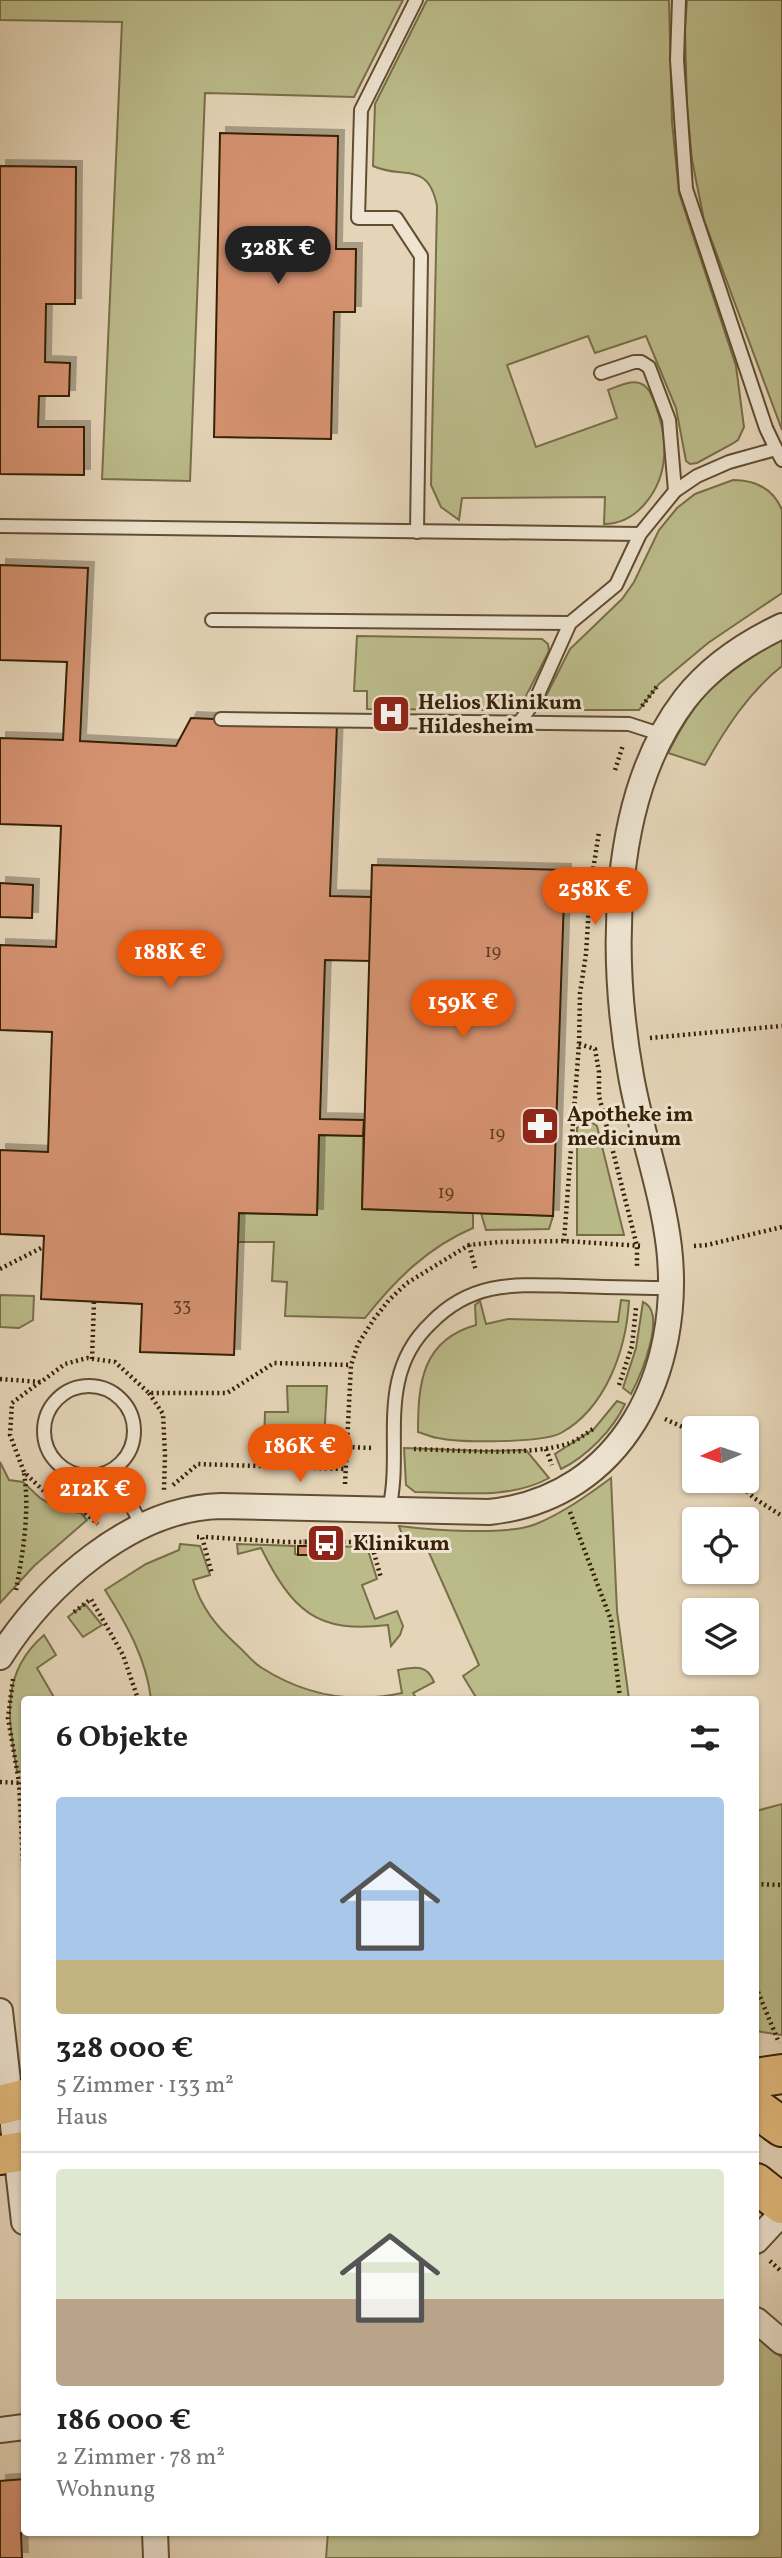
<!DOCTYPE html>
<html lang="de">
<head>
<meta charset="utf-8">
<style>
  body { margin:0; font-family:Vollkorn,serif; background:#f6f6f6; color:#222; height:100vh; display:flex; flex-direction:column; font-size:26px; white-space:nowrap }
  * { box-sizing:border-box; margin:0 }
  p { font-size:23px; color:#767676 }
  .icon { flex:none; width:38px; height:38px; fill:none; stroke:currentColor; stroke-width:2; stroke-linecap:round; stroke-linejoin:round }
  .map { position:relative; flex:1; overflow:hidden }
  .side { position:absolute; left:21px; top:1696px; width:738px; height:840px; display:flex; flex-direction:column; background:#fff; border-radius:7px; box-shadow:0 2px 5px #0004 }
  .side>* { flex:none }
  .needle { width:46px; rotate:267deg }
  .tools { position:absolute; left:682px; top:1416px; display:grid; gap:14px }
  .tools a { display:grid; place-items:center; width:77px; height:77px; border-radius:7px; background:#fff; box-shadow:0 2px 5px #0004; font-size:35px }
  .price { position:absolute; translate:-50% -60px; padding:0 16px; border-radius:24px; background:#ea580c; color:#fff; font-size:23px; line-height:46px; filter:drop-shadow(0 2px 4px #0008) }
  .price::after { content:''; position:absolute; left:50%; top:42px; width:21px; height:16px; margin-left:-10px; background:inherit; clip-path:polygon(0 0,100% 0,50% 100%) }
  .price.selected { background:#222; color:#fff }
  ul { padding:0; list-style:none }
  li { display:grid; align-content:center; gap:14px; height:371px; padding:0 35px }
  li+li { border-top:2px solid #e0e0e0 }
  li span { display:grid; place-items:center; height:217px; border-radius:7px; color:#555 }
  li>.icon { margin-inline-start:auto }
  span .icon { width:126px; height:126px; fill:#fffc; stroke-width:1 }
  li b { font-size:30px }
  h2 { display:flex; justify-content:space-between; align-items:center; height:84px; padding:0 35px; font-size:30px }
  .map>svg:first-child { display:block }
</style>
</head>
<body>
<div class="map">
<svg width="782" height="2558" viewBox="0 0 782 2558">
  <defs>
    <filter id="shadow"><feDropShadow dx="6" dy="-6" stdDeviation="0" flood-color="#0004"/></filter>
  </defs>
  <rect width="100%" height="100%" fill="#e5d5b8"/>
  <filter id="stains"><feTurbulence type="fractalNoise" baseFrequency=".00286" numOctaves="4"/><feColorMatrix values="0 0 0 0 .2 0 0 0 0 .09 0 0 0 0 .02 0 0 0 .5 -.17"/></filter>
  <radialGradient id="worn" r=".72"><stop offset=".6" stop-color="#630" stop-opacity="0"/><stop offset="1" stop-color="#630" stop-opacity=".3"/></radialGradient>
  <g fill="#bbbb8a" stroke="#786e48" stroke-width="2">
    <polygon points="0,0 403,0 354,97 205,93 190,481 102,479 122,22 0,20"/>
    <path d="M 427,0 L 669,0 L 672,122 L 679,193 L 736,366 L 744,427 L 738,440 L 732,444 L 697,463 L 690,464 L 686,461 L 676,408 L 646,336 L 595,353 L 588,336 L 507,365 L 536,447 L 617,418 L 608,390 C 617,387 629,380 639,383 C 648,385 652,396 655,404 C 661,420 666,439 664,457 C 662,489 638,524 604,524 L 605,497 L 462,498 L 459,520 L 441,507 L 431,485 L 437,206 C 428,160 403,180 373,166 L 375,104 Z"/>
    <polygon points="687,0 782,0 782,430 704,220 692,160 687,106 685,28"/>
    <path d="M 733,480 C 756,480 773,488 782,510 L 782,593 L 708,643 L 659,684 L 639,710 L 551,710 L 545,705 L 546,696 L 570,649 L 622,599 L 634,582 L 659,530 L 677,508 L 695,494 Z"/>
    <polygon points="357,636 542,639 548,644 549,651 523,702 514,710 367,709 367,691 354,691"/>
    <path d="M 782,638 L 782,666 C 749,692 725,729 705,765 L 668,753 C 693,704 708,686 754,656 C 763,650 772,642 782,638 Z"/>
    <polygon points="588,1120 597,1126 624,1235 577,1235 577,1128"/>
    <path d="M 319,1135 L 363,1136 L 362,1209 L 473,1213 L 473,1228 C 428,1247 395,1280 365,1318 L 285,1316 L 287,1282 L 272,1281 L 274,1242 L 238,1242 L 239,1213 L 317,1215 Z"/>
    <polygon points="481,1213 553,1216 549,1229 486,1230"/>
    <polygon points="0,1295 34,1296 33,1320 19,1328 0,1327"/>
    <path d="M 621,1300 L 629,1301 C 626,1350 606,1408 561,1433 C 543,1443 460,1443 438,1438 C 431,1437 425,1434 418,1432 C 418,1383 422,1340 476,1325 L 475,1305 L 480,1301 L 486,1324 L 508,1319 L 618,1322 Z"/>
    <path d="M 643,1302 C 668,1312 640,1377 631,1394 L 623,1388 L 636,1348 Z"/>
    <polygon points="287,1386 327,1386 324,1441 264,1443 265,1412 288,1412"/>
    <path d="M 617,1401 L 625,1404 C 613,1430 586,1457 561,1469 L 555,1454 L 594,1429 Z"/>
    <path d="M 404,1448 L 484,1451 L 526,1450 L 549,1478 C 510,1500 458,1492 415,1492 L 406,1485 Z"/>
    <polygon points="0,1462 9,1480 23,1482 40,1498 61,1510 81,1513 87,1520 34,1566 0,1603"/>
    <path d="M 611,1478 L 617,1611 L 629,1699 L 477,1699 L 463,1676 L 479,1665 L 427,1548 L 407,1550 L 399,1526 C 432,1530 507,1536 536,1524 C 563,1513 588,1495 611,1478 Z"/>
    <path d="M 180,1544 L 200,1546 L 210,1575 L 193,1580 C 201,1608 217,1627 238,1646 C 246,1653 253,1663 262,1668 C 306,1696 352,1704 402,1693 L 398,1670 C 415,1667 427,1664 434,1682 L 413,1693 L 417,1699 L 151,1699 C 146,1658 127,1625 105,1590 L 146,1564 L 179,1550 Z"/>
    <path d="M 237,1544 L 295,1546 L 295,1554 L 298,1555 L 317,1555 L 317,1546 L 367,1547 L 377,1579 L 362,1585 L 375,1619 L 397,1611 L 403,1626 L 400,1635 L 391,1646 L 388,1625 C 316,1634 292,1610 261,1548 L 238,1554 Z"/>
    <polygon points="85,1604 102,1625 83,1637 68,1617"/>
    <path d="M 44,1635 L 56,1655 L 37,1668 L 55,1699 L 24,1699 L 24,1772 L 17,1771 C 8,1718 0,1673 44,1635 Z"/>
    <polygon points="782,1804 782,2035 756,2031 756,1811"/>
    <polygon points="756,2333 782,2358 782,2558 326,2558 328,2532 756,2532"/>
  </g>
  <g fill="#d59271" stroke="#352006" stroke-width="2" filter="url(#shadow)">
    <polygon points="220,133 338,136 336,249 356,249 355,312 334,312 331,439 214,437"/>
    <polygon points="0,166 76,167 75,304 46,304 45,362 70,363 69,396 39,396 38,427 84,427 84,475 0,474"/>
    <polygon points="0,565 88,568 80,741 176,746 191,718 337,724 330,896 372,897 370,961 325,960 320,1119 364,1120 363,1136 319,1135 317,1215 239,1213 234,1355 140,1352 142,1304 41,1299 44,1236 0,1234 0,1150 48,1152 52,1032 0,1030 0,945 56,947 61,826 0,824 0,738 63,740 67,662 0,660"/>
    <polygon points="372,865 565,870 553,1216 362,1209"/>
    <polygon points="0,883 33,885 32,918 0,917"/>
    <polygon points="269,1453 287,1453 287,1464 268,1464"/>
    <rect x="298" y="1546" width="19" height="9"/>
    <polygon points="24,2479 24,2532 42,2532 21,2533 22,2558 0,2558 0,2481"/>
  </g>
  <g fill="none" stroke-linecap="round" stroke-linejoin="round">
    <g stroke="#614d32" stroke-width="16">
      <g id="lane">
        <polyline points="416,0 361,110 358,218 396,218 421,256 417,532"/>
        <polyline points="679,0 677,60 686,189 766,428 776,449"/>
        <polyline points="601,373 634,362 641,362 649,367 669,420 675,491"/>
        <polyline points="0,526 640,534"/>
        <polyline points="212,620 570,623"/>
        <polyline points="221,719 629,724 663,735"/>
        <polyline points="519,723 536,699 570,623 616,585 640,534 675,491 697,476 729,462 776,449 782,460"/>
        <circle cx="89" cy="1431" r="45"/>
        <polyline points="112,1471 143,1527"/>
        <path d="M 389,1509 C 399,1468 389,1424 398,1382 C 403,1359 414,1339 431,1323 C 474,1279 518,1285 575,1286 C 607,1287 639,1288 671,1288"/>
      </g>
    </g>
    <g stroke="#614d32" stroke-width="28">
      <g id="street">
        <path d="M 0,1657 C 45,1586 131,1508 221,1506 L 489,1512 C 624,1498 683,1370 669,1247 C 662,1189 641,1133 631,1076 C 610,959 609,798 685,699 C 710,667 746,643 782,626"/>
        <polyline points="0,2011 24,2222"/>
        <polyline points="756,2241 782,2213"/>
        <polyline points="756,2320 782,2342"/>
        <polyline points="0,2430 24,2427"/>
        <polyline points="155,2532 156,2558"/>
      </g>
    </g>
    <g stroke="#352006" stroke-width="42">
      <g id="primary">
        <polyline points="756,2078 782,2074"/>
        <polyline points="0,2105 24,2099"/>
        <polyline points="756,2108 782,2127"/>
        <polyline points="0,2155 24,2151"/>
        <polyline points="756,2183 782,2204"/>
      </g>
    </g>
    <g stroke="#352006" stroke-width="4.5" stroke-dasharray="2 3.5" stroke-linecap="butt">
      <polyline points="642,706 658,685"/>
      <polyline points="615,770 623,745"/>
      <polyline points="650,1038 782,1026"/>
      <polyline points="579,1044 595,1049 599,1072 599,1096 637,1246 637,1268"/>
      <polyline points="564,1241 579,1044 580,993 586,954 590,889 599,832"/>
      <polyline points="469,1245 476,1271"/>
      <polyline points="694,1246 707,1245 782,1227"/>
      <polyline points="0,1269 43,1247"/>
      <polyline points="92,1359 94,1302"/>
      <polyline points="0,1379 41,1382 65,1364 87,1358 115,1362 149,1393 227,1393 274,1363 351,1365"/>
      <polyline points="40,1382 12,1403 10,1435 24,1472 50,1497 78,1507 98,1524"/>
      <polyline points="619,1385 632,1346 636,1308"/>
      <polyline points="149,1393 163,1414 165,1455 164,1490"/>
      <polyline points="665,1419 685,1428 695,1445"/>
      <polyline points="347,1447 373,1448"/>
      <path d="M 414,1449 C 457,1450 530,1457 570,1443 C 578,1440 585,1434 593,1429"/>
      <polyline points="546,1449 552,1465"/>
      <polyline points="735,1480 754,1498 782,1516"/>
      <polyline points="345,1484 351,1365 358,1344 374,1319 389,1300 407,1283 469,1245 499,1242 564,1241 643,1246"/>
      <polyline points="173,1485 198,1464 346,1469"/>
      <polyline points="570,1512 611,1620 620,1699"/>
      <polyline points="197,1537 202,1537 212,1574"/>
      <polyline points="206,1537 286,1542 371,1542 381,1578"/>
      <path d="M 16,1590 C 23,1553 30,1510 24,1473"/>
      <polyline points="74,1612 91,1599 123,1655 138,1699"/>
      <polyline points="13,1679 8,1718 19,1782 24,1883"/>
      <polyline points="0,1782 24,1783"/>
      <polyline points="756,1884 782,1885"/>
      <polyline points="756,1987 779,2043"/>
      <polyline points="770,2261 782,2272"/>
    </g>
    <use href="#lane" stroke="#eee4d1" stroke-width="12"/>
    <use href="#street" stroke="#eee4d1" stroke-width="24"/>
    <use href="#primary" stroke="#e2ba7c" stroke-width="38"/>
  </g>
  <defs>
    <g id="hospital-square" transform="scale(2.0125)"><rect x="-9" y="-9" width="18" height="18" rx="4" fill="#8f2418" stroke="#eee4d1"/><path d="M-5-5h3v3.5h4V-5h3V5h-3V1.5h-4V5h-3Z" fill="#fff"/></g>
    <g id="pharmacy-square" transform="scale(2.0125)"><rect x="-9" y="-9" width="18" height="18" rx="4" fill="#8f2418" stroke="#eee4d1"/><path d="M-2-6h4v4h4v4h-4v4h-4v-4h-4v-4h4Z" fill="#fff"/></g>
    <g id="bus-square" transform="scale(2.0125)"><rect x="-9" y="-9" width="18" height="18" rx="4" fill="#8f2418" stroke="#eee4d1"/><path d="M-5-6H5V4H4V6H2V4H-2V6H-4V4H-5ZM-3.5-4V0h7V-4ZM-3.5 1.2v1.5H-2V1.2ZM2 1.2v1.5H3.5V1.2Z" fill="#fff"/></g>
  </defs>
  <g fill-rule="evenodd">
    <use href="#hospital-square" x="391" y="714"/>
    <use href="#pharmacy-square" x="540" y="1126"/>
    <use href="#bus-square" x="326" y="1543"/>
  </g>
  <g text-anchor="middle" stroke-width="6" stroke-linejoin="round" paint-order="stroke">
    <g font-size="18" fill="#5d3c21">
      <text x="493" y="957">19</text>
      <text x="497" y="1139">19</text>
      <text x="446" y="1198">19</text>
      <text x="182" y="1311">33</text>
    </g>
    <g font-size="21" font-weight="bold" fill="#352006" stroke="#eee4d1" text-anchor="start">
      <text x="418" y="709">Helios Klinikum<tspan x="418" dy="24">Hildesheim</tspan></text>
      <text x="567" y="1121">Apotheke im<tspan x="567" dy="24">medicinum</tspan></text>
      <text x="353" y="1550">Klinikum</text>
    </g>
  </g>
  <rect width="100%" height="100%" filter="url(#stains)"/>
  <rect width="100%" height="100%" fill="url(#worn)"/>
</svg>
<div class="tools">
<a><svg class="needle" viewBox="-14 -14 28 28"><path d="M0-13l5 13h-10z" fill="#e53935"/><path d="M0 13l5-13h-10z" fill="#767676"/></svg></a>
<a><svg class="icon" aria-label="locate" viewBox="0 0 24 24"><circle cx="12" cy="12" r="6"/><path d="M12 2v4M12 18v4M2 12h4M18 12h4"/></svg></a>
<a><svg class="icon" aria-label="layers" viewBox="0 0 24 24"><path d="M12 4l9 5-9 5-9-5zM3 14l9 5 9-5"/></svg></a>
</div>
<b class="price selected" style="left:278px;top:286px">328K €</b>
<b class="price" style="left:595px;top:927px">258K €</b>
<b class="price" style="left:170px;top:990px">188K €</b>
<b class="price" style="left:463px;top:1040px">159K €</b>
<b class="price" style="left:300px;top:1484px">186K €</b>
<b class="price" style="left:95px;top:1527px">212K €</b>
<section class="side">
<h2>6 Objekte<svg class="icon" aria-label="filters" viewBox="0 0 24 24"><path d="M4 7h16M4 17h16"/><circle cx="9" cy="7" r="2"/><circle cx="15" cy="17" r="2"/></svg></h2>
<ul>
<li><span style="background:linear-gradient(#a9c7e8 75%,#c2b280 0)"><svg class="icon" aria-label="home" viewBox="0 0 24 24"><path d="M3 11l9-7 9 7M6 9v11h12V9"/></svg></span><div><b>328 000 €</b><p>5 Zimmer · 133 m²</p><p>Haus</p></div></li>
<li><span style="background:linear-gradient(#dfe7d0 60%,#b9a48a 0)"><svg class="icon" aria-label="home" viewBox="0 0 24 24"><path d="M3 11l9-7 9 7M6 9v11h12V9"/></svg></span><div><b>186 000 €</b><p>2 Zimmer · 78 m²</p><p>Wohnung</p></div></li>
</ul>
</section>
</div>
</body>
</html>
